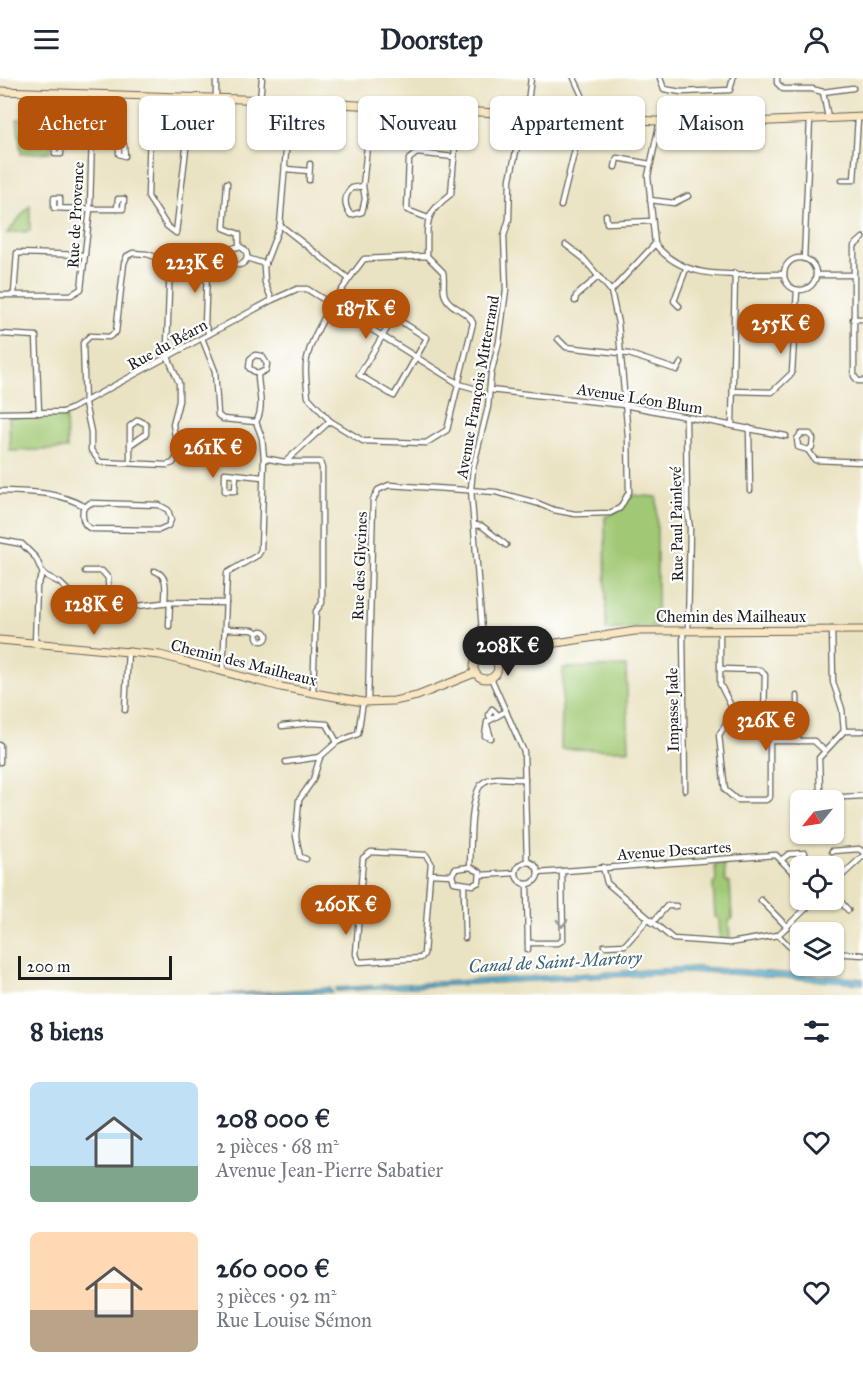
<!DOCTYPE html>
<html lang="fr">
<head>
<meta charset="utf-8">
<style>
  body { margin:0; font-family:"IM FELL Great Primer",serif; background:#f6f6f7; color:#1f2937; height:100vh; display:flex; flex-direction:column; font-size:22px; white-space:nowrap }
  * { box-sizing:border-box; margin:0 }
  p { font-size:20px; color:#747a83 }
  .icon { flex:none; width:33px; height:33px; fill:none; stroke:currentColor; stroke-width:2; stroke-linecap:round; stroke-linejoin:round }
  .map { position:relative; height:917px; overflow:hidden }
  .panel { display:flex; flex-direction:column; background:#fff; flex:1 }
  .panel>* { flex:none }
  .banner { position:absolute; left:18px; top:18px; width:828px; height:54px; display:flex; gap:12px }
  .needle { width:39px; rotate:240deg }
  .tools { position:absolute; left:790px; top:712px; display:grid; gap:12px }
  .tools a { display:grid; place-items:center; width:54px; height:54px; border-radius:9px; background:#fff; box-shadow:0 2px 4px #0004; font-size:30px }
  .scale { position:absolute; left:18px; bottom:15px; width:154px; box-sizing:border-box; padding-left:6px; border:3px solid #1c1c1c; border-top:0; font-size:16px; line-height:21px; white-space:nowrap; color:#1c1c1c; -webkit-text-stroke:4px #fff; paint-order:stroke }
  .price { position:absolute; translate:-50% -51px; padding:0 14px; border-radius:21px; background:#b45309; color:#fff; font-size:20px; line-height:39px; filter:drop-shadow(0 2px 3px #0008) }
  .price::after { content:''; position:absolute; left:50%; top:36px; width:18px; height:14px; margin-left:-9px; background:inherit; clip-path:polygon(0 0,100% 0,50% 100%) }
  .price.on { background:#222; color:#fff }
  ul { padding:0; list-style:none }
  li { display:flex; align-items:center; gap:18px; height:150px; padding:0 30px }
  li span { display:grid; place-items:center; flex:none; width:168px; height:120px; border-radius:9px; color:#555 }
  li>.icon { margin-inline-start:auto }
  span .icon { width:72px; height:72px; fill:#fffc; stroke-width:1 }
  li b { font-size:26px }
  h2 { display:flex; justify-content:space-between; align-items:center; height:72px; padding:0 30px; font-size:26px }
  .chip { padding:0 21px; border-radius:9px; background:#fff; box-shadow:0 2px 4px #0004; font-size:21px; line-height:54px }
  .chip.on { background:#b45309; color:#fff }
  header { display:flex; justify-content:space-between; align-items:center; height:78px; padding:0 30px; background:#fff; font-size:27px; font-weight:800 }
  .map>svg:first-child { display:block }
</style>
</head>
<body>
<header><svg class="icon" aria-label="menu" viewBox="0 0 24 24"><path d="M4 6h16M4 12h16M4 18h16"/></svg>Doorstep<svg class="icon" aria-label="person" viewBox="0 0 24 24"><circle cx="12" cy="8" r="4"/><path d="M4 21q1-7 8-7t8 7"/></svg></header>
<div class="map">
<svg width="863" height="917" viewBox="0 0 863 917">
  <rect width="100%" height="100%" fill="#fff"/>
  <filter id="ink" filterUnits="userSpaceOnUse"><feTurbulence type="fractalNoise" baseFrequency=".0167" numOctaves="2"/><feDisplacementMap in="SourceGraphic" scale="12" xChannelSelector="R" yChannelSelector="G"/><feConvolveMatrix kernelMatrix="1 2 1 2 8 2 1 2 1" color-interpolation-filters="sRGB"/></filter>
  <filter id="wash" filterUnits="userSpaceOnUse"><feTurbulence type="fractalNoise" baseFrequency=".008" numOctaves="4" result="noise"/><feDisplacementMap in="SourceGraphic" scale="24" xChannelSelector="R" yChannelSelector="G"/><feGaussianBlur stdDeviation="1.35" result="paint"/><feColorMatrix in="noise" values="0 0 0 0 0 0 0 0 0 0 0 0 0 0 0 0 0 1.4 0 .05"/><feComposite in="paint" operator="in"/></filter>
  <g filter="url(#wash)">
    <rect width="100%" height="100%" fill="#eae3c3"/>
    <g fill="#a1c974" stroke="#5e7248" stroke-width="1.5">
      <polygon points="37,40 36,63 51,64 51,74 21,76 17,41"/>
      <polygon points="30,127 30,153 7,155 29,128"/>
      <polygon points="66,336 67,371 10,373 9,339"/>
      <polygon points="631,417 657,419 657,549 606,552 605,439 621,432"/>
      <polygon points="626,588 629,672 561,671 563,590"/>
      <polygon points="715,786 724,786 725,803 730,805 732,841 729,843 730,863 720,862 719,840 715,839 713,806 716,804"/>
    </g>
    <g fill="#5cb8da" stroke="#3c6a7b" stroke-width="1.5">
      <polygon points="697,889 863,901 863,906 705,894 336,913 336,910"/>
      <polygon points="330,910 332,914 209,917"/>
    </g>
  </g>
  <g filter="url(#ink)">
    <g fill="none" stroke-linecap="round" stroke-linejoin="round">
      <g stroke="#646256" stroke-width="7">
        <g id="street">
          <polyline points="574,0 586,26 586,39"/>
          <polyline points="660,0 664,11 681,14 730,12 733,0"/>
          <polyline points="777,0 777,5 783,11 812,11 823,14 828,40"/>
          <polyline points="823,14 853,10"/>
          <polyline points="151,18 148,119 167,148 176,155 192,20"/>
          <polyline points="216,20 216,0"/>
          <polyline points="260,22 262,0"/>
          <polyline points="528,24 531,0"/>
          <path d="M 61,66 L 61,76 L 55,76 L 55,66 C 78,66 101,66 124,67 L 125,78 L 119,76 L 119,66"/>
          <polyline points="615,89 617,80 650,86"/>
          <polyline points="286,91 309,93"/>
          <polyline points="309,102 310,86"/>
          <polyline points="842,102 854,102 858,40"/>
          <polyline points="227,105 224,150 239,156 239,169"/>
          <path d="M 363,108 L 365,121 L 362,134 L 351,137 C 344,129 343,117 352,110 L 363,108 L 371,29"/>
          <polyline points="650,122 674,125 688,118"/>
          <polyline points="561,128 583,39"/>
          <path d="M 60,130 L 60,120 L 54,120 L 54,130 C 77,131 100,131 123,131 L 124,121 L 118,121 L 117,131"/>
          <polyline points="606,137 607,145 652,143"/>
          <polyline points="428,140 407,132 409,81 417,75 454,79"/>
          <polyline points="280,147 349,201"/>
          <polyline points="863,160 854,168 854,298 858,303 863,303"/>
          <path d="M 655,166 C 686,206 738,195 784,196"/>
          <polyline points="566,167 583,180 611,213"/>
          <circle cx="238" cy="178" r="9"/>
          <polygon points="133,175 147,176 170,184 167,268 168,279 179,305 179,323 173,346 178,377 173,385 167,387 100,384 91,372 91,354 85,326 83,265 90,258 109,259 116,254 124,185 127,178"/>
          <path d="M 427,178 L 443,194 C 445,202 442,211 445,218 C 450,231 468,232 473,245 L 447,352 L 426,365 L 363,363 L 330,343 L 308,319 C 307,309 305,297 306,286 C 310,255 345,206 364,181 Z"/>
          <path d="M 427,178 C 428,144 422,138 451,116 L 458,33"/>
          <circle cx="800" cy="196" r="16"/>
          <polyline points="247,180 265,186"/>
          <polyline points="804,181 810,41"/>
          <path d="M 170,184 C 183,181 201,179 207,192 L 205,247 L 209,256"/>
          <polyline points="816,197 853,197"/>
          <polyline points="14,216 17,175 85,177"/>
          <polyline points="0,217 71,217 81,211 90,131 93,17"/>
          <polyline points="272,222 265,205 264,189 280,147 290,24"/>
          <polyline points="575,223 576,218 599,198"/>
          <polyline points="679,228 674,223 686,191"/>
          <polygon points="394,239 427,260 394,318 359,297"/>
          <polyline points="853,241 863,241"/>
          <polyline points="0,256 36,258 39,335"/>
          <polyline points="202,260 215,293 218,337 223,341 256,344 262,360 264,380"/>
          <polyline points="558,261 566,269 629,276 677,292 681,285"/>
          <polyline points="490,312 624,327 786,358"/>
          <polyline points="733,313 772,314 792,295 797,212"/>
          <polyline points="0,335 63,334 71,331 272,222 297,211 307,211 459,306 480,312"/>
          <polyline points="686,340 687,431 690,450 688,552"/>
          <path d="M 256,344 C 265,329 258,313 258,296 L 266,292 L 267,286 L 262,278 L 255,277 L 250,281 L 249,290 L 258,296"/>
          <polyline points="732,347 735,195"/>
          <polyline points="749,350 750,412"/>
          <polyline points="808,372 812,369 813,361 810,356 801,356 797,361 798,369 808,372 815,382 863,384"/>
          <polyline points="286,384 320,384 322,390 322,525 316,533 313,615"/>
          <polyline points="130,385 130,348 138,342 146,346 146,356 130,367"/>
          <polyline points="236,396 235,413 225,413 225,395 262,399"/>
          <path d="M 0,413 C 31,414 56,413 84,428"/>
          <path d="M 90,425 L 159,427 L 168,432 L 171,442 L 168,448 L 159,452 L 92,451 C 83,448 82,439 83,431 Z"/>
          <polyline points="475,447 482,448 506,467"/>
          <polyline points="0,462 22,466 36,480 43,496 60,505 90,534 170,524 226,525"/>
          <polyline points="85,493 102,493 108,500 109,533"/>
          <path d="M 155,493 C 169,498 165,512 165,524"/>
          <polyline points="169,548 170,524"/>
          <polyline points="225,551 253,552 258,555"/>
          <polyline points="832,551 833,604 842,631 844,653"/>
          <polyline points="683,552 685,712"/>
          <circle cx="262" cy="558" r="5"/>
          <polyline points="720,553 720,606 734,634 719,657 725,712 737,722 766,722 770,719 770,663"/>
          <polyline points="35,566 37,508 43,496"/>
          <polyline points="484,578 471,411 473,390 488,329 491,296 499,264 506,212 504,158 509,141 510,101 522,46"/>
          <polyline points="721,591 760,592 765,597 764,643 760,656"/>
          <polyline points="223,594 227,495 258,477 261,472 264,380 285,384 330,343"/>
          <polyline points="491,600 524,674 527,784"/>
          <polyline points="797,618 798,663"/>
          <polyline points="368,624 373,422 378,412 389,407 496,414 537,425 554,432 575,436 610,435 620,430 629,414 628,358 618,245 611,213 655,166 648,98 660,43"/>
          <polyline points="125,632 128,572"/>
          <polyline points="734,634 752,656 760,656 770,663 814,663 825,673"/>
          <polyline points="491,641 489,637 492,631 498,637"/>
          <polyline points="487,647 491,660 485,658 487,644 506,633"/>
          <polyline points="282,648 311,645 327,646 337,664"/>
          <polyline points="863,653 844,653 819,680 820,712 826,720 863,718"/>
          <polyline points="0,667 0,684"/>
          <polyline points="286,684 320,679"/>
          <polyline points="832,773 859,771 863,774"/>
          <polyline points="306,781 300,779 296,758 299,722 313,702 320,679 337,664 358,656 363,624"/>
          <polyline points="781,782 789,776 805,775"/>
          <circle cx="527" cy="795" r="11"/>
          <path d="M 470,789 C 471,773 469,713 484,704 C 494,697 514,702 525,701"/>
          <polygon points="470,789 480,794 479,804 473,807 454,804 452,797 455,791"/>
          <polyline points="603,789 607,805 673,861 730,865 778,857 815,822"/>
          <polyline points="538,795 776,777 801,803"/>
          <polyline points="430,796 424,876 421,880 359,884 356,876 363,780 371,774 426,777 431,785 430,796 452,797"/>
          <polyline points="481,797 516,795"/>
          <polyline points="834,805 863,778"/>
          <polyline points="527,806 528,872"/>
          <polyline points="464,807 465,860"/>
          <polyline points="834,816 848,832"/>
          <polyline points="761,822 787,849"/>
          <polyline points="652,845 667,828 676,828"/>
          <polyline points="778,857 792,871 801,872"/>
          <polyline points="528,865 558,865 563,862 562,793"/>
          <polyline points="604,868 625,867 648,841"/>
          <polyline points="834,875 863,877"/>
        </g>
      </g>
      <g stroke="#646256" stroke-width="9">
        <g id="secondary">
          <polyline points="0,13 270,22 514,36"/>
          <circle cx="525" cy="35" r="11"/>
          <polyline points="537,36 707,46 863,39"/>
          <polyline points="0,562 160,577 281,609 363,624 394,623 417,618 475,595"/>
          <circle cx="486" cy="589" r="12"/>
          <polyline points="497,586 556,565 635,553 863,552"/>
        </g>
      </g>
      <use href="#street" stroke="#fff" stroke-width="4.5"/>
      <use href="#secondary" stroke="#f9e7c3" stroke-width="7"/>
    </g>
    <defs><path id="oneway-chevron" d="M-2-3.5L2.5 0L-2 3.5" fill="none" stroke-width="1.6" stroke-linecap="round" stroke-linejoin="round" transform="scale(1.5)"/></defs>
    <use stroke="#999" href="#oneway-chevron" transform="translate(562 845) rotate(89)"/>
  </g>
  <g text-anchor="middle" stroke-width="4.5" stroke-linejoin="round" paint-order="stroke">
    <g font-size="16" fill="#1c1c1c" stroke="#fff">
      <text transform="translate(75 137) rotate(-87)" y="6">Rue de Provence</text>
      <text transform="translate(167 266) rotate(-29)" y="6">Rue du Béarn</text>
      <text transform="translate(477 309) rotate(-80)" y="6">Avenue François Mitterrand</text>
      <text transform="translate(640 320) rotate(9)" y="6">Avenue Léon Blum</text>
      <text transform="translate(676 446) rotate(-91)" y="6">Rue Paul Painlevé</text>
      <text transform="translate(359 488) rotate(-88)" y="6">Rue des Glycines</text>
      <text x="731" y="544">Chemin des Mailheaux</text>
      <text transform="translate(244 584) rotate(14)" y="6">Chemin des Mailheaux</text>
      <text transform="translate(672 632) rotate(-91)" y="6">Impasse Jade</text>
      <text transform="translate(674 772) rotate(-4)" y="6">Avenue Descartes</text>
    </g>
    <g font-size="18" font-style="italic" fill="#396271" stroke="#fff">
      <text transform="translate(555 884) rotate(-3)" y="6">Canal de Saint-Martory</text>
    </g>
  </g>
</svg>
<div class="tools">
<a><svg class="needle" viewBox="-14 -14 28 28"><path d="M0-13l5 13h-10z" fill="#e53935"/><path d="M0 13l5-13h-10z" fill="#747a83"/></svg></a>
<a><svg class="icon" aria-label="locate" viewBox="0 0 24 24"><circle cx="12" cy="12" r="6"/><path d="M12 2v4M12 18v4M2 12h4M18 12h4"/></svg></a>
<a><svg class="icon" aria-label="layers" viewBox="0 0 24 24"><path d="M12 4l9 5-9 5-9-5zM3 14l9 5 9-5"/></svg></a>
</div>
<div class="scale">200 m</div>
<b class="price" style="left:195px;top:216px">223K €</b>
<b class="price" style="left:366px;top:262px">187K €</b>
<b class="price" style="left:781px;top:277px">255K €</b>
<b class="price" style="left:213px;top:401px">261K €</b>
<b class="price" style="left:94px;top:558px">128K €</b>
<b class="price on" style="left:508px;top:599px">208K €</b>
<b class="price" style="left:766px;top:674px">326K €</b>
<b class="price" style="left:346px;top:858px">260K €</b>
<div class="banner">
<a class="chip on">Acheter</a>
<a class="chip">Louer</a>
<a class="chip">Filtres</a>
<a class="chip">Nouveau</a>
<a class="chip">Appartement</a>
<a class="chip">Maison</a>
</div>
</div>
<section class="panel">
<h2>8 biens<svg class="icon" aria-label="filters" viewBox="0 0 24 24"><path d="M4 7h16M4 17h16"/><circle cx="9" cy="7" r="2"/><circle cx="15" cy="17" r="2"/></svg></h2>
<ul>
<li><span style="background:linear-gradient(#bfe0f5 70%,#7fa58c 0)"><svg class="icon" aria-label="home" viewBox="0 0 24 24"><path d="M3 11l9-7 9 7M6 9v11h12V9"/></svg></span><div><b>208 000 €</b><p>2 pièces · 68 m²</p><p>Avenue Jean-Pierre Sabatier</p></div><svg class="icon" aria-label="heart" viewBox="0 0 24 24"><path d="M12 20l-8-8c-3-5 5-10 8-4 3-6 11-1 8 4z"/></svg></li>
<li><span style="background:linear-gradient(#ffd9b3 65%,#b9a48a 0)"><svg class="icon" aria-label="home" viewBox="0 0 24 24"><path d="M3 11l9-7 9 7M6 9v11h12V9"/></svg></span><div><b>260 000 €</b><p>3 pièces · 92 m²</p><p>Rue Louise Sémon</p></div><svg class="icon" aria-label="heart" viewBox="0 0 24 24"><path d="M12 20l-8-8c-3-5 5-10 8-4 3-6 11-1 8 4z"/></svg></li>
</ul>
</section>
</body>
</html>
